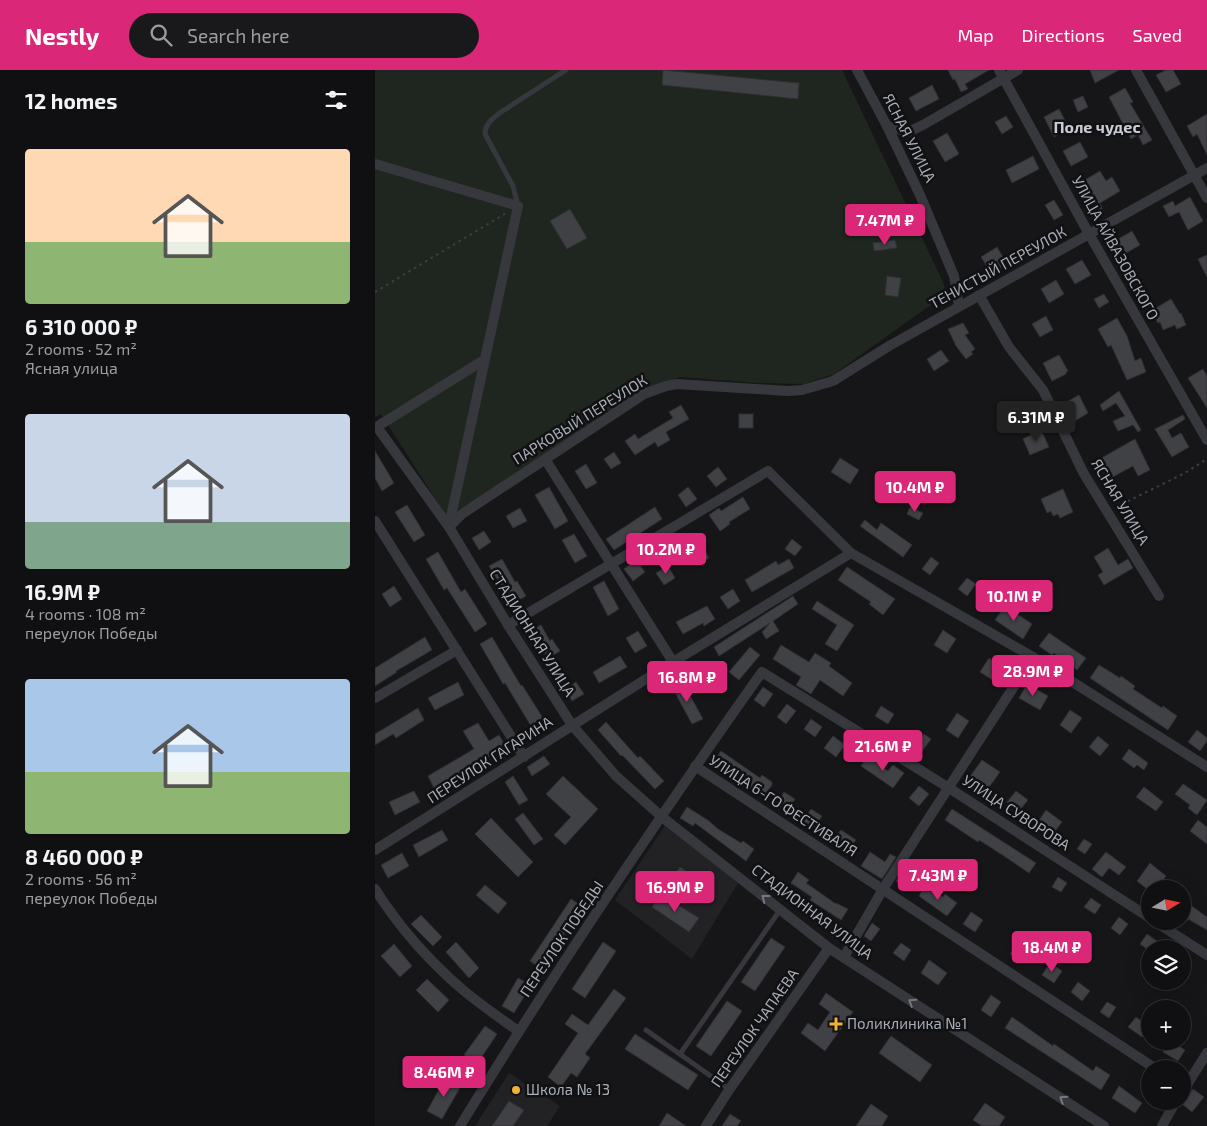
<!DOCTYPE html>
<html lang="en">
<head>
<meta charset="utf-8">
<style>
  body { margin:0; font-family:"Exo 2",sans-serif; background:#19191b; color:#f1f3f6; height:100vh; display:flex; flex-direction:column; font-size:19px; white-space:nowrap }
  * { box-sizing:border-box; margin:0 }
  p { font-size:16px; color:#9c9d9f }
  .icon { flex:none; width:28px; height:28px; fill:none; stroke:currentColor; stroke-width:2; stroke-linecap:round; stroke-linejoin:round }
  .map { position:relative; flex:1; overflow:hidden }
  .sheet { display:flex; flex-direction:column; background:#101012; width:375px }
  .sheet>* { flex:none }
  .needle { width:32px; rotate:80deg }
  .buttons { position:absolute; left:766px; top:810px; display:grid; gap:10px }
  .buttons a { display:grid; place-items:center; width:50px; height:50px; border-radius:50%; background:#101012; box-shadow:0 5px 20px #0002,0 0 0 1px #303032; font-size:25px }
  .price { position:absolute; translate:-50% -42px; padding:0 11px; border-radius:5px; background:#db2777; color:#fff; font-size:16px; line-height:32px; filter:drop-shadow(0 1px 2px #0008) }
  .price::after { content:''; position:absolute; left:50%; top:30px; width:15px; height:11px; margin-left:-8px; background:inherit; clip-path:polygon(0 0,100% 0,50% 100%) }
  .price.active { background:#222; color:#fff }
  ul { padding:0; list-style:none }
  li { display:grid; align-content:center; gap:10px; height:265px; padding:0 25px }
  li span { display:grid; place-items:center; height:155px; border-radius:5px; color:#555 }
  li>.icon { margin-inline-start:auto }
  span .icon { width:90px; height:90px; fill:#fffc; stroke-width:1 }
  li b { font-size:21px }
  h2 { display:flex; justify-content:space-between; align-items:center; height:60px; padding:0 25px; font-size:21px }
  header { display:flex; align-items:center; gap:30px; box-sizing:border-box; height:70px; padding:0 25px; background:#db2777; color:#fff }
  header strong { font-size:24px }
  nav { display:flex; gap:28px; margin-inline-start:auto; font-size:18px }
  .search { width:350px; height:45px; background:#19191b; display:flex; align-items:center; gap:12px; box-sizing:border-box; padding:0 18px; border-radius:28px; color:#9c9d9f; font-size:19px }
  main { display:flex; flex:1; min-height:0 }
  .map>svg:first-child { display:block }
</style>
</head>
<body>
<header>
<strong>Nestly</strong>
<div class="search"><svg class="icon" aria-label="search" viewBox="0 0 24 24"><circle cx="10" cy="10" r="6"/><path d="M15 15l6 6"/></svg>Search here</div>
<nav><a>Map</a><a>Directions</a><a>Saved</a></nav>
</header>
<main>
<section class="sheet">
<h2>12 homes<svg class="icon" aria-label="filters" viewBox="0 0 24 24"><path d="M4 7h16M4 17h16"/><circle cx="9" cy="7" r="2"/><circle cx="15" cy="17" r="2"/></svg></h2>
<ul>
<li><span style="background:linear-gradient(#ffd9b3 60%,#8fb573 0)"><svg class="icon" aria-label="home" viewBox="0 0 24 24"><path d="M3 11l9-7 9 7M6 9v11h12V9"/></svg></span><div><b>6 310 000 ₽</b><p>2 rooms · 52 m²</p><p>Ясная улица</p></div></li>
<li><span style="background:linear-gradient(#c9d6e8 70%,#7fa58c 0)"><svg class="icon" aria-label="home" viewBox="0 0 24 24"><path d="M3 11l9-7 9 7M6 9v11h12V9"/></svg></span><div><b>16.9M ₽</b><p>4 rooms · 108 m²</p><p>переулок Победы</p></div></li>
<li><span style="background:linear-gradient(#a9c7e8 60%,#8fb573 0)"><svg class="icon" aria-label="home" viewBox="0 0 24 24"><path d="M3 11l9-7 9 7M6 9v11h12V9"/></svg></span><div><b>8 460 000 ₽</b><p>2 rooms · 56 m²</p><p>переулок Победы</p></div></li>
</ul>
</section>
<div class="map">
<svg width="832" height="1056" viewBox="0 0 832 1056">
  <rect width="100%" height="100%" fill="#161618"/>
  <g fill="#222225">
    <polygon points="291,754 363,813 317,889 240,830"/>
    <polygon points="134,1003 185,1036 172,1056 100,1056"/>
  </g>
  <polygon fill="#1e261f" points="0,0 467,0 568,212 570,220 564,229 459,304 429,314 383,313 305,307 270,323 72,447 6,344 0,347"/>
  <g fill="#404145" stroke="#303034">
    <polygon points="288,0 424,13 423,29 287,15"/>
    <polygon points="573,0 614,0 590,14 593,19 586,22 580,9 578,10"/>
    <polygon points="715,0 744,0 720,13"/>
    <polygon points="791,0 798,0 806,14 791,22 781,5"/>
    <polygon points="557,15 564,29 541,41 534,28"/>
    <polygon points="750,18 758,32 755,33 777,70 768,75 763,65 756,69 734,27"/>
    <polygon points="708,26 713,37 703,42 698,30"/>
    <polygon points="684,39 694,58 679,67 669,47"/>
    <polygon points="832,44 832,85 822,64 818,67 812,56"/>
    <polygon points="631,46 638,57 627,64 620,52"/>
    <polygon points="572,63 584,84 570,92 558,71"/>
    <polygon points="705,72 713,87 696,96 688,81"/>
    <polygon points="658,86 664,99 637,113 631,100"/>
    <polygon points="725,101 731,111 737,107 745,121 725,133 728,142 717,146 713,135 716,134 710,123 714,121 708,111"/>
    <polygon points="815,127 828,151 813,160 804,142 794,147 788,136 798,131 800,136"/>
    <polygon points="679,130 688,145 679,150 670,135"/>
    <polygon points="195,139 212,168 192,179 175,151"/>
    <polygon points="757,161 765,175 746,186 738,172"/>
    <polygon points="520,170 522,178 499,181 498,173"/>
    <polygon points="622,177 632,194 617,204 606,187"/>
    <polygon points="832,185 832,207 823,189"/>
    <polygon points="707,190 716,205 700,214 691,199"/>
    <polygon points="512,206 526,208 523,227 510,225"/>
    <polygon points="681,210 689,224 674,233 666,219"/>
    <polygon points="729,224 734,232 724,238 719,229"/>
    <polygon points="796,229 805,244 806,243 811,255 802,259 800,255 788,260 785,252 783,253 776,241"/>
    <polygon points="671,246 678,260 665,267 657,254"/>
    <polygon points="742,248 752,266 760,291 766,288 771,302 752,310 736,275 733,277 723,259"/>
    <polygon points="588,253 594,263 590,265 600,279 596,282 598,284 591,289 581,276 573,259"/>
    <polygon points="566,280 574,291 559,301 552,289"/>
    <polygon points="684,285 693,301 691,302 691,304 677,311 668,293"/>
    <polygon points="828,299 832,306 832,338 813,308"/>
    <polygon points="744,321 766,360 763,362 758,355 743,361 738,351 750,346 741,333 728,341 725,335"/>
    <polygon points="704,325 713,343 698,352 688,334"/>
    <polygon points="306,335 314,349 291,362 295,370 283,377 280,372 260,385 250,371 260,364 263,369 298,348 294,342"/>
    <rect x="364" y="344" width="14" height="14"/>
    <polygon points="808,345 810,349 793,360 797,368 806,363 814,377 797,387 780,359"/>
    <polygon points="666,360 674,377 655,385 648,369"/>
    <polygon points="760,369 775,400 763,406 758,396 734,409 723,390"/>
    <polygon points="0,381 19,413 7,421 0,408"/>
    <polygon points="239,382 246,393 236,399 229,389"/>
    <polygon points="465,388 484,400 475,414 456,402"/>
    <polygon points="211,394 222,413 211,419 200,401"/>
    <polygon points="343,397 352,409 341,417 332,406"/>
    <polygon points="562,415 568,421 563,428 556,423"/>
    <polygon points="174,417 193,451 180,459 160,425"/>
    <polygon points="313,417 322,429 311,437 303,425"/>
    <polygon points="688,419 698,442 685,448 683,444 678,446 676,441 672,443 666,429"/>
    <polygon points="368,427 375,439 354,452 355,454 345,461 334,445 344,438 346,441"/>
    <polygon points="32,435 50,465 39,472 20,442"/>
    <polygon points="280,437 287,449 239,480 231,469"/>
    <polygon points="535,437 548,443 544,450 532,444"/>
    <polygon points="145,438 152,451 138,458 131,446"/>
    <polygon points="490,450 502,460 506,453 537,475 528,487 485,456"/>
    <polygon points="109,461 116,472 104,480 97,468"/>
    <polygon points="199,464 212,486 200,493 187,470"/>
    <polygon points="417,469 427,477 420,486 410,479"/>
    <polygon points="301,470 307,480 297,486 290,476"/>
    <polygon points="326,474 334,488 323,495 314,481"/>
    <polygon points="733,478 743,495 753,489 758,498 729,515 723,505 728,502 719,487"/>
    <polygon points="63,482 86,522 90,519 112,554 100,562 72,518 69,520 51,489"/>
    <polygon points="556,487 564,493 555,505 547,499"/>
    <polygon points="127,489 140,512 142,511 151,526 137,534 114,496"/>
    <polygon points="414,489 419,498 377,522 370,510 401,491 403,495"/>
    <polygon points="261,490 270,502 258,511 249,499"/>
    <polygon points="293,496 300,508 289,515 281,503"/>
    <polygon points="472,497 520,529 508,545 494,534 496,532 463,510"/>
    <polygon points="592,508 601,514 592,526 583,519"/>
    <polygon points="229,511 244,539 233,546 218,517"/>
    <polygon points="19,516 27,529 15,537 7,524"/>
    <polygon points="358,519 365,531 353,539 345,527"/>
    <polygon points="418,526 423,534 398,551 404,561 391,569 387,562 395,553 344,586 339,577"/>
    <polygon points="442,531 479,555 462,581 450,574 462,555 437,539"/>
    <polygon points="332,536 340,549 329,556 328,553 308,564 301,552"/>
    <polygon points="630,536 657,554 648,569 620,550"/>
    <polygon points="166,555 175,571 177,569 185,581 173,588 156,561"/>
    <polygon points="568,560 581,569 572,583 559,575"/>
    <polygon points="263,561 272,576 260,583 251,568"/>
    <polygon points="674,563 711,588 702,600 679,583 677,585 664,576"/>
    <polygon points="50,567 57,580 21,601 22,602 0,616 0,598"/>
    <polygon points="117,567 146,616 147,615 168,648 156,656 130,613 128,614 105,574"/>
    <polygon points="406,575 434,592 440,583 456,593 454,596 477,613 468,626 445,610 436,624 421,615 426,607 398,589"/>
    <polygon points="375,577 385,585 364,610 354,602"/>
    <polygon points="245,586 252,597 224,613 218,602"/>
    <polygon points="614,588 628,598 619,611 605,602"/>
    <polygon points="724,595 745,608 746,606 760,616 758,619 787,638 788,636 802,646 793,660 715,608"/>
    <polygon points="307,611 328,649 317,654 297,617"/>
    <polygon points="83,612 89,625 60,640 53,628"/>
    <polygon points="201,612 209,624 197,631 190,620"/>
    <polygon points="652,614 673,626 665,640 644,628"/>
    <polygon points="388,617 398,624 389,637 379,630"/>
    <polygon points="412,634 421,641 411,654 402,647"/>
    <polygon points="506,636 519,644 513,654 500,646"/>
    <polygon points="43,638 49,650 21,668 18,664 0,675 0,664"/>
    <polygon points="695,640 707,648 696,663 685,655"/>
    <polygon points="582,643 594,651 583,668 571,660"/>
    <polygon points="436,649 447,657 440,667 429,659"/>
    <polygon points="231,652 263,688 265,686 289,711 280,719 247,685 246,686 223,660"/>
    <polygon points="103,653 114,671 124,665 131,677 90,701 92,704 60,720 53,706 99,679 88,661"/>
    <polygon points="822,660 832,668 832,671 825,681 813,672"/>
    <polygon points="549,664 556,669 545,684 538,679"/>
    <polygon points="458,666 470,675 461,687 449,678"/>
    <polygon points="723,666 734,675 725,686 714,677"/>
    <polygon points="754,679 773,693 769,700 762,695 759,698 747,689"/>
    <polygon points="346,681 385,708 387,705 397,712 397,715 388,727 339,691"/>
    <polygon points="169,686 175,694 157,706 152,697"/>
    <polygon points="493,686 513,701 518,695 529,703 518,718 486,696"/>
    <polygon points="607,690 625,702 612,720 594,708"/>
    <polygon points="138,706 153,730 144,735 130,712"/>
    <polygon points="188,706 223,739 190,775 179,765 196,747 171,724"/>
    <polygon points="808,714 832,730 822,745 813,738 815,735 800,724"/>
    <polygon points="544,716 554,724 544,736 534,728"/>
    <polygon points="769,717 788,732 781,741 761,727"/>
    <polygon points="39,721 45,732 20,745 14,732"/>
    <polygon points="641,721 653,730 644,741 632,732"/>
    <polygon points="409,722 420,729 412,741 401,734"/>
    <polygon points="312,737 334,751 343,759 366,773 368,771 379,779 371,791 320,753 318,756 305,748"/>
    <polygon points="436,739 447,746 439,759 427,752"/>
    <polygon points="577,739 661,793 654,803 626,784 604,770 603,772 570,750"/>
    <polygon points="671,740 687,752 678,764 663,752"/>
    <polygon points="148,743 168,769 159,775 140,749"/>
    <polygon points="116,748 158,792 143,807 100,764"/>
    <polygon points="823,750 832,757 832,774 815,761"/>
    <polygon points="67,760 73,770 44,787 38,775"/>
    <polygon points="466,760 481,770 473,780 458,770"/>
    <polygon points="709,769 717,774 710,784 702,779"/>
    <polygon points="495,782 510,792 515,784 521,787 507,809 486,796"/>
    <polygon points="731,782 751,797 744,805 734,798 727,807 717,799"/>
    <polygon points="27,783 34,796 13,808 6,795"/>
    <polygon points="775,793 791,806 781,819 772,819 762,811"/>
    <polygon points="532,794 542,801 531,818 521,811"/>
    <polygon points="305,797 338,819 332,828 320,820 318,823 297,809"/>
    <polygon points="423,802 434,810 431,813 461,834 461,833 473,839 466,850 435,830 437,827 416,813"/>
    <polygon points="683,807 692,813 686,822 677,817"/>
    <polygon points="110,815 132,833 123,844 101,825"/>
    <polygon points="550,816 568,827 570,824 582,833 572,846 544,826"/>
    <polygon points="285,824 324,848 314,862 277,837"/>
    <polygon points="716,828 726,835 720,844 709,837"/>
    <polygon points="196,829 207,836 167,899 155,891"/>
    <polygon points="808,830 832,847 832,860 813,849 812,851 808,848"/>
    <polygon points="596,842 608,850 600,862 588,854"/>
    <polygon points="46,845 67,867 58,876 36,854"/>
    <polygon points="744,847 753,854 745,865 736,858"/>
    <polygon points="497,853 505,859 496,871 489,866"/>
    <polygon points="772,864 793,879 772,879 765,874"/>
    <polygon points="396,868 410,877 380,921 366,912"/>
    <polygon points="81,872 104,898 94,908 71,882"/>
    <polygon points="228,872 241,881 210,928 197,919"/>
    <polygon points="643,872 657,881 649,893 635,884"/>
    <polygon points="526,873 536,880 529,891 518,883"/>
    <polygon points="19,874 37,896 25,907 6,886"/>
    <polygon points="554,890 572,903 563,915 546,903"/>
    <polygon points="675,893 687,901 679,913 667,905"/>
    <polygon points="143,908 156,915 139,943 127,936"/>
    <polygon points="52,909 74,930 63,942 41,920"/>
    <polygon points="703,912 715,921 707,931 696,922"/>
    <polygon points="239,919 251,928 210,984 215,988 202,1007 196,1003 186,1017 173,1007 203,963 190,954 197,944 213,955"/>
    <polygon points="451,923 478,942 450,981 426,963 433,953 443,960 455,942 444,934"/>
    <polygon points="616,925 626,932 616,947 606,940"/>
    <polygon points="352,931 367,941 336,986 321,976"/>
    <polygon points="732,932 741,937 734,948 725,942"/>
    <polygon points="637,947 678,976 679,974 718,1001 721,996 735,1005 726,1020 630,958"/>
    <polygon points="761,947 774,957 767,967 753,957"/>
    <polygon points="110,956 122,964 102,994 89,985"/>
    <polygon points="260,964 323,1005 313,1020 250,979"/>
    <polygon points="516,966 557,995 545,1012 504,983"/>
    <polygon points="795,971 810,980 803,991 788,982"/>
    <polygon points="71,1007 86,1016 67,1049 52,1041"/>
    <polygon points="744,1016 767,1033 760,1043 737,1028"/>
    <polygon points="818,1019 829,1027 817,1042 807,1034"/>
    <polygon points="134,1031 149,1040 138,1056 117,1056"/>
    <polygon points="610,1033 630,1047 624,1056 607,1056 598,1050"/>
    <polygon points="496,1034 513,1046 507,1056 481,1056"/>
    <polygon points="292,1043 311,1056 284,1056"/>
    <polygon points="355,1044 366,1051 362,1056 347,1056"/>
  </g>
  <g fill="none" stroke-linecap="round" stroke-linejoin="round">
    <g stroke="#3d3f44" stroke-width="2" stroke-dasharray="2.5 4" stroke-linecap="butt">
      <polyline points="0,222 133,142"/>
      <polyline points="741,437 810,403 832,389"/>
    </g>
    <g stroke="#37383d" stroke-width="5">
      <path d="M 143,136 L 138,116 L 110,64 C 110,54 118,48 126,42 L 191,0"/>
      <polyline points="271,960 354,1019"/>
      <polyline points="305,984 405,840"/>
    </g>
    <g stroke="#37383d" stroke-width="10">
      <polyline points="482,0 512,56 545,125 579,206 584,236"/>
      <polyline points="624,0 714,164 832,370"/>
      <polyline points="761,0 832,128"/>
      <polyline points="512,56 533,62 548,55 643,0"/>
      <polyline points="0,94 143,136 74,456"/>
      <polyline points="604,225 634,277 668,320 709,404 784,526"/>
      <polyline points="2,357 74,457 133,555 197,655 241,706 287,747 454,878 729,1056"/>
      <polyline points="0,358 109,290"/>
      <polyline points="170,389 298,592"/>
      <polyline points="0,451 149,687"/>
      <polyline points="74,457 87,444 269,324 291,316 302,314 413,321 427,320 458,311 514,276 832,98"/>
      <polyline points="133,555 393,401 476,483 658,587 832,697"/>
      <polyline points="0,628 82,580"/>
      <polyline points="320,696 781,999"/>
      <polyline points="0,780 298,592 476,483"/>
      <path d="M 0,819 C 24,857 54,891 88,920 C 106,935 125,948 143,961"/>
      <polyline points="779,851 832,885"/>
      <polyline points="469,887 508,819 658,587"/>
      <polyline points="808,1021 832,983"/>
      <path d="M 85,1056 C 180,901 282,750 387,602 L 574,718 L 775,848"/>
      <polyline points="331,1056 354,1020 454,878"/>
      <polyline points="787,1056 801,1031"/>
    </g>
  </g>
  <defs><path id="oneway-chevron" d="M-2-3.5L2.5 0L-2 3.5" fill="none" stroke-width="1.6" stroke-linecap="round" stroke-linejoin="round" transform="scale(1.25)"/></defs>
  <g stroke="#757881">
    <use href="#oneway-chevron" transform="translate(390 828) rotate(-142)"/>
    <use href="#oneway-chevron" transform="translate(537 932) rotate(-147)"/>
    <use href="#oneway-chevron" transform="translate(688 1029) rotate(-147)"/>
  </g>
  <g fill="#f2b134" stroke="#111113" stroke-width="2">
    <path d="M458.5 946.5h5v5h5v5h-5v5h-5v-5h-5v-5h5z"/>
    <circle cx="141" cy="1020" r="5"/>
  </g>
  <g text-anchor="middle" stroke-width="5" stroke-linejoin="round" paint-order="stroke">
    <g font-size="15" fill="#a8adb8" stroke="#111113">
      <text transform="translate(534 68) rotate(63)" y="5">ЯСНАЯ УЛИЦА</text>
      <text transform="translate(740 178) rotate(61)" y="5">УЛИЦА АЙВАЗОВСКОГО</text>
      <text transform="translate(623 198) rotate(-29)" y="5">ТЕНИСТЫЙ ПЕРЕУЛОК</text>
      <text transform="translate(205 350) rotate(-32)" y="5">ПАРКОВЫЙ ПЕРЕУЛОК</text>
      <text transform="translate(745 432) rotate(59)" y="5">ЯСНАЯ УЛИЦА</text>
      <text transform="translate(157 563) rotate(58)" y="5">СТАДИОННАЯ УЛИЦА</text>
      <text transform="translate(115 690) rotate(-33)" y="5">ПЕРЕУЛОК ГАГАРИНА</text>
      <text transform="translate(408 736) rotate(33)" y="5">УЛИЦА 6-ГО ФЕСТИВАЛЯ</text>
      <text transform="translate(641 743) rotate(33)" y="5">УЛИЦА СУВОРОВА</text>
      <text transform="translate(437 842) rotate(37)" y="5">СТАДИОННАЯ УЛИЦА</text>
      <text transform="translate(187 869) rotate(-56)" y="5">ПЕРЕУЛОК ПОБЕДЫ</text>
      <text transform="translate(380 958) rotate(-55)" y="5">ПЕРЕУЛОК ЧАПАЕВА</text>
    </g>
    <g font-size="15" fill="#a8adb8" stroke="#111113" text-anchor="start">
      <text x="472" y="959">Поликлиника №1</text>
      <text x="151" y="1025">Школа № 13</text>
    </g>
    <g font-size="16" font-weight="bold" fill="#c9ccd4" stroke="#111113">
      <text x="722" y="63">Поле чудес</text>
    </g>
  </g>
</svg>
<div class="buttons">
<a><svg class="needle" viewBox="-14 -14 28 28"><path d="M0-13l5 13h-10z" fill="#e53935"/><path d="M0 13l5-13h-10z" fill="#9c9d9f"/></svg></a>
<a><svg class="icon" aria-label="layers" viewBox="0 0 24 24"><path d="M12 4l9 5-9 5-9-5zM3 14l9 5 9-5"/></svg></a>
<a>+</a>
<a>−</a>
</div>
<b class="price" style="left:510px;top:176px">7.47M ₽</b>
<b class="price active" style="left:661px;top:373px">6.31M ₽</b>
<b class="price" style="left:540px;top:443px">10.4M ₽</b>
<b class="price" style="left:291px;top:505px">10.2M ₽</b>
<b class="price" style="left:639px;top:552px">10.1M ₽</b>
<b class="price" style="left:658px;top:627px">28.9M ₽</b>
<b class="price" style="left:312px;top:633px">16.8M ₽</b>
<b class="price" style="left:508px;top:702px">21.6M ₽</b>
<b class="price" style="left:563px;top:831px">7.43M ₽</b>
<b class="price" style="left:300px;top:843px">16.9M ₽</b>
<b class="price" style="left:677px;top:903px">18.4M ₽</b>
<b class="price" style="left:69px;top:1028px">8.46M ₽</b>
</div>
</main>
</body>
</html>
